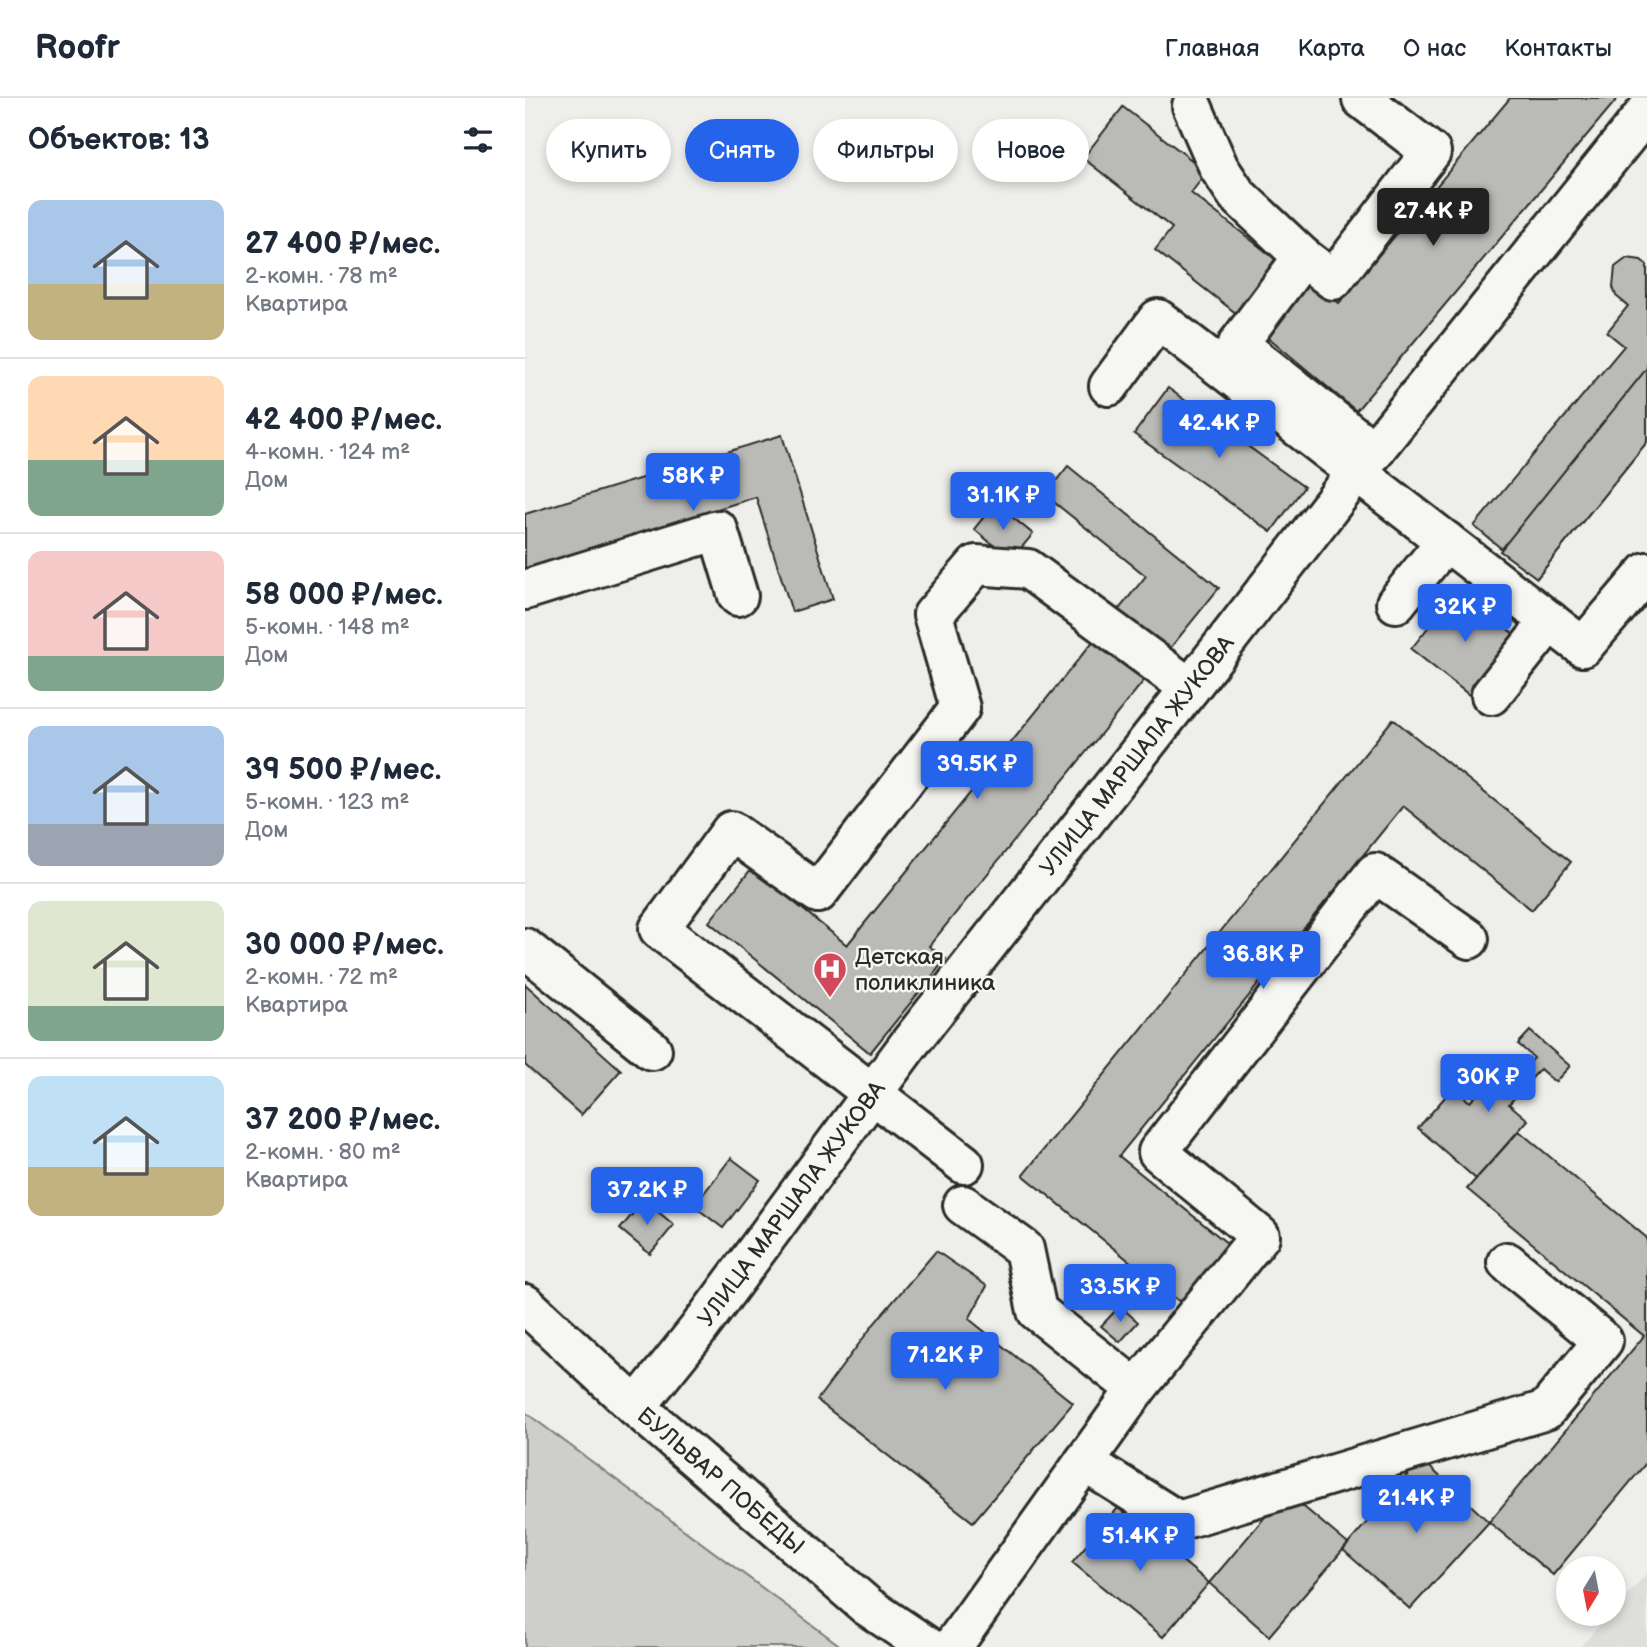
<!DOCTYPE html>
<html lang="ru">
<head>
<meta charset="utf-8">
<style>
  body { margin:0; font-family:"Balsamiq Sans",sans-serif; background:#f2f2f3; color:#1f2937; height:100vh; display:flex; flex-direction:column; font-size:26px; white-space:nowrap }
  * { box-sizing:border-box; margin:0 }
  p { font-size:23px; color:#747a83 }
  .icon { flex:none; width:38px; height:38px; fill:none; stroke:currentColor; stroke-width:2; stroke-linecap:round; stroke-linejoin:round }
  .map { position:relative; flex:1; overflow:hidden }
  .panel { display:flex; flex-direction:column; background:#fff; width:525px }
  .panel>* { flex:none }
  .top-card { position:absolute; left:21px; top:21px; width:665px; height:63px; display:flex; gap:14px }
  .needle { width:46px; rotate:190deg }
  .buttons { position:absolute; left:1031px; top:1458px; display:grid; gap:14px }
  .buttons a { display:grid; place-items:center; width:70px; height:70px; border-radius:50%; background:#fff; box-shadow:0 4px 10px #0003; font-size:35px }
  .price { position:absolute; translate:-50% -60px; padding:0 16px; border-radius:7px; background:#2563eb; color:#fff; font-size:23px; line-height:46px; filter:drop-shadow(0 2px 4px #0008) }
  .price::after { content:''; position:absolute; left:50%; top:42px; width:21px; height:16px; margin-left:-10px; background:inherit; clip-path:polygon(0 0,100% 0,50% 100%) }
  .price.selected { background:#222; color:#fff }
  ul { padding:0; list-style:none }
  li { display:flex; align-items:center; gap:21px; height:175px; padding:0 28px }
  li+li { border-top:2px solid #e0e1e3 }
  li span { display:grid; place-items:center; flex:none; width:196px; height:140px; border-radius:14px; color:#555 }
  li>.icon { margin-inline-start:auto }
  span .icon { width:84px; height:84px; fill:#fffc; stroke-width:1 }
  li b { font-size:30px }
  h2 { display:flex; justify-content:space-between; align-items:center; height:84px; padding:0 28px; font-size:30px }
  .tag { padding:0 24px; border-radius:32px; background:#fff; box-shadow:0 4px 10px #0003; font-size:24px; line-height:63px }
  .tag.selected { background:#2563eb; color:#fff }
  header { display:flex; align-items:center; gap:42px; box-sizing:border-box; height:98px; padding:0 35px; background:#fff; border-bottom:2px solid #e0e1e3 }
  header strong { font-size:33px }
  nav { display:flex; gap:38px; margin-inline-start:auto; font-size:24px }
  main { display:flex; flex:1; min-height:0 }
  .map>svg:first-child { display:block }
</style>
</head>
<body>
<header>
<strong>Roofr</strong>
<nav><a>Главная</a><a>Карта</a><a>О нас</a><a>Контакты</a></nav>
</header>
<main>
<section class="panel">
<h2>Объектов: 13<svg class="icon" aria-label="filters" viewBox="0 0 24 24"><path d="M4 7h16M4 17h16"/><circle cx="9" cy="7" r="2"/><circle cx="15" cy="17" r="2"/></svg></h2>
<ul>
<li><span style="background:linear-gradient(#a9c7e8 60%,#c2b280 0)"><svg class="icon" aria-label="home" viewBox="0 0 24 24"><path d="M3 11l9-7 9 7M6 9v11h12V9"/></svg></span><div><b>27 400 ₽/мес.</b><p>2-комн. · 78 m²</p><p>Квартира</p></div></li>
<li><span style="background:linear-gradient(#ffd9b3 60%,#7fa58c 0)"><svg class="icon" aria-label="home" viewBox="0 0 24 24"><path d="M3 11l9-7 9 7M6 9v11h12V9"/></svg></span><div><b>42 400 ₽/мес.</b><p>4-комн. · 124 m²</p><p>Дом</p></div></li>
<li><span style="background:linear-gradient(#f6c9c9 75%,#7fa58c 0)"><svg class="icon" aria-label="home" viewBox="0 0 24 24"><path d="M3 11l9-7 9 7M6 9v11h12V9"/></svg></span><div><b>58 000 ₽/мес.</b><p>5-комн. · 148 m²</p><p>Дом</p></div></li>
<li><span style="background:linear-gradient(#a9c7e8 70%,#9aa5b1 0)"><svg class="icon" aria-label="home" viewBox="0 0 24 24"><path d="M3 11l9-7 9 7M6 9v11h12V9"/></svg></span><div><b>39 500 ₽/мес.</b><p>5-комн. · 123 m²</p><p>Дом</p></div></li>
<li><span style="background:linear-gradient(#dfe7d0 75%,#7fa58c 0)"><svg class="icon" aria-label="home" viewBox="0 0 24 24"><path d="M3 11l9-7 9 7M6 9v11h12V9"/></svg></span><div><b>30 000 ₽/мес.</b><p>2-комн. · 72 m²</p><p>Квартира</p></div></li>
<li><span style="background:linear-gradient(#bfe0f5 65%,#c2b280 0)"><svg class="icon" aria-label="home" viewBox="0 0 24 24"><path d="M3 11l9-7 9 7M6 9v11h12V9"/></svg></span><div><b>37 200 ₽/мес.</b><p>2-комн. · 80 m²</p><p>Квартира</p></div></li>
</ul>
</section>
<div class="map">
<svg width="1122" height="1549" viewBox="0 0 1122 1549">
  <rect width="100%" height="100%" fill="#eeeeea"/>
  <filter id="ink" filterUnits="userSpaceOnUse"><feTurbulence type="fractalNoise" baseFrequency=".0143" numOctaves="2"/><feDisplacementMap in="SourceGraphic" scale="14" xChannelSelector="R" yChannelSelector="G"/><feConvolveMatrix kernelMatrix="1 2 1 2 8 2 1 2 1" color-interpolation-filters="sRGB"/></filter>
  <g filter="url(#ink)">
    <polygon fill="#dededb" points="1122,1475 1122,1549 1055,1549 1085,1516 1088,1516 1089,1512"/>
    <polygon fill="#cececa" stroke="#7c7c7a" stroke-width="2" points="0,1314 317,1549 0,1549"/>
    <g fill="#babab7" stroke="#2b2b2b" stroke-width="2">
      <polygon points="985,0 1093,0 831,313 737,234 783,179 814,205"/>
      <polygon points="598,9 682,74 666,95 762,170 721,223 630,152 647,130 558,60"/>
      <polygon points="1102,160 1116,162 1122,167 1122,344 1012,480 949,428 1099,248 1082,234 1103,208 1091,198 1088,189 1090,169"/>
      <polygon points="1122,270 1122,344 1012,480 975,453"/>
      <polygon points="643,290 779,389 746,434 609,336"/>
      <polygon points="257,337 308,501 267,514 231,399 0,471 0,416"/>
      <polygon points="543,368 694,490 404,848 421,861 345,955 184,824 227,770 322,847 621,478 520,397"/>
      <polygon points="470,405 508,436 486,462 449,431"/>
      <polygon points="933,492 995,541 948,600 886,551"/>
      <polygon points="868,621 1046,764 1007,812 878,708 594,1058 703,1146 655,1204 498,1077"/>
      <polygon points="0,886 96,972 56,1017 0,967"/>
      <polygon points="1005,933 1045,968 1030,984 1015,971 984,1006 1003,1022 951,1081 893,1030 928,990 945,1004 962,985 976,997 1009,960 993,946"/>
      <polygon points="994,1033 1122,1140 1122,1364 1028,1477 964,1424 1119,1238 942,1091"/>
      <polygon points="206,1060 235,1082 198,1130 169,1108"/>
      <polygon points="119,1102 149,1127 125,1156 95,1131"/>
      <polygon points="411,1153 462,1188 444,1221 548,1305 448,1424 292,1302 348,1227"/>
      <polygon points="595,1208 613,1224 595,1244 576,1228"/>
      <polygon points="896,1361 964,1424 885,1511 818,1452"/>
      <polygon points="761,1394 823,1446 744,1538 684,1485"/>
      <polygon points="593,1410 684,1485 638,1539 547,1464"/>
    </g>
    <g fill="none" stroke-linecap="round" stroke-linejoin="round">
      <g stroke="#2b2b2b" stroke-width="44">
        <g id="minor">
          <polyline points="838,0 837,1 906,54 808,182 778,159 713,246 849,354"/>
          <polyline points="667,8 694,70 712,97 778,159"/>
          <polyline points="584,288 633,221 1058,549 1122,474"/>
          <polyline points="0,492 193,432 213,498"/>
          <polyline points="871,505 921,443"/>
          <polyline points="966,597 1025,523"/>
          <polyline points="0,850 127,952"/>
          <polyline points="439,1066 134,831 206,733 293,795 435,610 408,517 451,467 503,471 665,590"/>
          <polyline points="438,1107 499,1151 512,1213 611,1291"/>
          <path id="s1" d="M 0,1206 L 111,1309 L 342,1508 L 403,1549"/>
          <path id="s2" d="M 111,1309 L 172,1233 L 384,946 L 665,590 L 832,374 L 1122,13"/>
          <polyline points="559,1364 653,1423 1021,1312 1078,1243 982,1164"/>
          <polyline points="427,1549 612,1290 735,1138 633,1054 850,775 944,841"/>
        </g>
      </g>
      <use href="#minor" stroke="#f6f6f2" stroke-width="38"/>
    </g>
  </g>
  <defs>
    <g id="hospital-pin" transform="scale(1.75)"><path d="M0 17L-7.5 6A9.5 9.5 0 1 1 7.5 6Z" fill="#d1495b" stroke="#f6f6f2"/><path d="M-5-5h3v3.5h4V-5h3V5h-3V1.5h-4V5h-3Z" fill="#fff"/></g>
  </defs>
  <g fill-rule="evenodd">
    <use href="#hospital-pin" x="305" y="871"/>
  </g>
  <g text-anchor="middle" stroke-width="5" stroke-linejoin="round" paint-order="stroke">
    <g font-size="23" fill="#2b2b2b" stroke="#f6f6f2">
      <text dy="8" stroke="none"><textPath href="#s2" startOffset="822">УЛИЦА МАРШАЛА ЖУКОВА</textPath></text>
      <text dy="8" stroke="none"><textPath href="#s2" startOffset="256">УЛИЦА МАРШАЛА ЖУКОВА</textPath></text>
      <text dy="8" stroke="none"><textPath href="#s1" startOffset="264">БУЛЬВАР ПОБЕДЫ</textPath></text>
    </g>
    <g font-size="23" fill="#2b2b2b" stroke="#f6f6f2" text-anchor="start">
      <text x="330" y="866">Детская<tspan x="330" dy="26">поликлиника</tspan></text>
    </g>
  </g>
</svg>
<div class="buttons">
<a><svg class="needle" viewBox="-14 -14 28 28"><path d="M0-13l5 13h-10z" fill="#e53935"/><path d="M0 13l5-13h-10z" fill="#747a83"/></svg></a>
</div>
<b class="price selected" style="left:908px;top:150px">27.4K ₽</b>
<b class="price" style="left:694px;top:362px">42.4K ₽</b>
<b class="price" style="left:168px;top:415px">58K ₽</b>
<b class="price" style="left:478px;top:434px">31.1K ₽</b>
<b class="price" style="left:940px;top:546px">32K ₽</b>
<b class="price" style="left:452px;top:703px">39.5K ₽</b>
<b class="price" style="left:738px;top:893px">36.8K ₽</b>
<b class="price" style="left:963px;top:1016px">30K ₽</b>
<b class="price" style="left:122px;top:1129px">37.2K ₽</b>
<b class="price" style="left:595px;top:1226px">33.5K ₽</b>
<b class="price" style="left:420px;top:1294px">71.2K ₽</b>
<b class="price" style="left:891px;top:1437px">21.4K ₽</b>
<b class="price" style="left:615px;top:1475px">51.4K ₽</b>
<div class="top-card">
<a class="tag">Купить</a>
<a class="tag selected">Снять</a>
<a class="tag">Фильтры</a>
<a class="tag">Новое</a>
</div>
</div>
</main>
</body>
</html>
